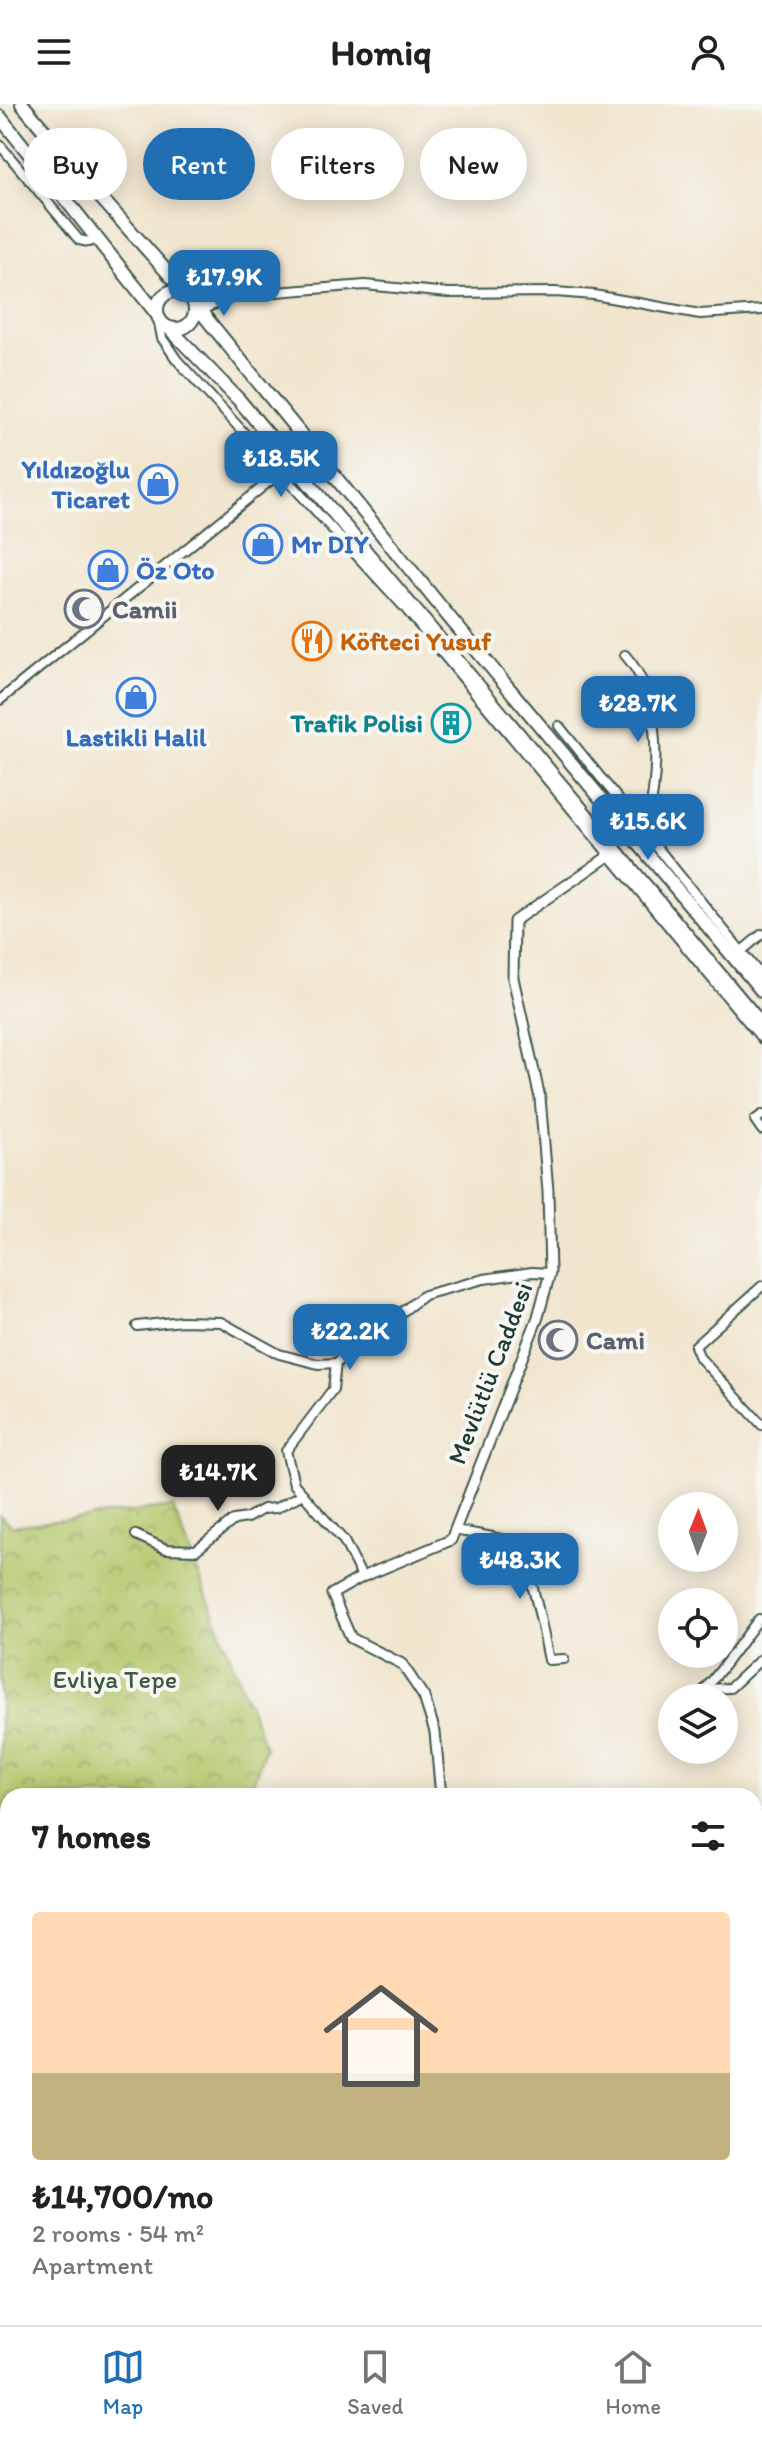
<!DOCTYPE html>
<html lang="en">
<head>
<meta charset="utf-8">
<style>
  body { margin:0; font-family:Itim,sans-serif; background:#f2f2f2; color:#202124; height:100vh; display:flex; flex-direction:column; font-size:30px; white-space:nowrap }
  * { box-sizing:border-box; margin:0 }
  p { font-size:26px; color:#757577 }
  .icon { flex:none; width:44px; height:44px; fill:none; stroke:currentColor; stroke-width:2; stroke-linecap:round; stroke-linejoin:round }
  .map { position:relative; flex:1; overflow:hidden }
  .details { position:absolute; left:0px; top:1684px; width:762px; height:538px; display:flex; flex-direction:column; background:#fff; border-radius:24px 24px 0 0; box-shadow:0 4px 20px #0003 }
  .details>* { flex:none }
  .hud { position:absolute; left:24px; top:24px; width:714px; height:72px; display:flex; gap:16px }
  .needle { width:52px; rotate:1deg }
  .tools { position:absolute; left:658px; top:1388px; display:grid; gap:16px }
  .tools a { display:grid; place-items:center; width:80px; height:80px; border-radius:50%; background:#fff; box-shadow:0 4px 20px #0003; font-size:40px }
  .price { position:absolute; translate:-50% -68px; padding:0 18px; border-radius:16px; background:#1f6fb2; color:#fff; font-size:26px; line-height:52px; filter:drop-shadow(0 2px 4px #0008) }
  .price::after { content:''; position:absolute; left:50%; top:48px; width:24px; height:18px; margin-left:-12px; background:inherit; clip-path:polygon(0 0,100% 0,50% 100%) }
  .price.selected { background:#222; color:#fff }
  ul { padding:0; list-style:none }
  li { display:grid; align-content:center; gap:16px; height:424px; padding:0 32px }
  li span { display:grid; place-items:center; height:248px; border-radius:8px; color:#555 }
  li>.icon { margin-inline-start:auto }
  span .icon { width:144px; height:144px; fill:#fffc; stroke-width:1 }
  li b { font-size:34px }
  h2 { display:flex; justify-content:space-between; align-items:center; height:96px; padding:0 32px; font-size:34px }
  .pill { padding:0 28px; border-radius:36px; background:#fff; box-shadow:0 4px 20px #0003; font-size:28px; line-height:72px }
  .pill.selected { background:#1f6fb2; color:#fff }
  header { display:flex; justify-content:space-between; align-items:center; height:104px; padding:0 32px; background:#fff; font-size:36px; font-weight:700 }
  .menu { display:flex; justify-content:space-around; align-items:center; height:112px; border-top:2px solid #e0e0e0; background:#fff; font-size:22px; color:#757577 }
  .menu a { display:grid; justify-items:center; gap:4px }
  .menu .selected { color:#1f6fb2 }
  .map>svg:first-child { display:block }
</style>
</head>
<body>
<header><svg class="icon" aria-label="menu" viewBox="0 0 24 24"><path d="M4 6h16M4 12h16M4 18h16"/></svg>Homiq<svg class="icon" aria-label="person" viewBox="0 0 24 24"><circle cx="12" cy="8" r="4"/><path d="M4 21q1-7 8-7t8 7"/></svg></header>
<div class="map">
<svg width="762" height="2221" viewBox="0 0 762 2221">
  <defs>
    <pattern id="park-crowns" width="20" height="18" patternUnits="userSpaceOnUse" patternTransform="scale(2)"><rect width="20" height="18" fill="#b4c76b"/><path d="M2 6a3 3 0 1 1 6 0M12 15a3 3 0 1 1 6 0" fill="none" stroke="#92a359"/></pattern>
  </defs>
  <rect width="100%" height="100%" fill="#f6f6f2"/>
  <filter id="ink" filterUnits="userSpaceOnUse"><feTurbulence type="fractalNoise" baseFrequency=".0125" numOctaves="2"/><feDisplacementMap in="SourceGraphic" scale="16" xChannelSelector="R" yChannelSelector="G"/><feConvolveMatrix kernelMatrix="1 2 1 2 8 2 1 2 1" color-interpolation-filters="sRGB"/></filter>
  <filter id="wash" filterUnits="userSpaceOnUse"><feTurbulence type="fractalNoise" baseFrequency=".006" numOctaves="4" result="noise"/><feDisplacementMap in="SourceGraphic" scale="32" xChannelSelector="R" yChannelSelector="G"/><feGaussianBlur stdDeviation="1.8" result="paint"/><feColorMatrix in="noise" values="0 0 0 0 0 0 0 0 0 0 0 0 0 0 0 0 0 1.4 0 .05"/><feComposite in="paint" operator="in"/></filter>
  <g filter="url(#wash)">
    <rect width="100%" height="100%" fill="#f1e5ce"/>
    <g fill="url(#park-crowns)" stroke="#6a8250" stroke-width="2">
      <polygon points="173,1403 265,1643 249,1692 8,1692 8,1988 0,1993 0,1412 12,1422"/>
      <polygon points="0,2135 8,2147 8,2214 50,2214 55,2221 0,2221"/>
    </g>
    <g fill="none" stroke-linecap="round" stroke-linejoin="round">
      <g stroke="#50b5ce" stroke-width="3">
        <polyline points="754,1761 762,1760"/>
        <polyline points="557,2221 557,2214"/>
      </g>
    </g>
  </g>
  <g filter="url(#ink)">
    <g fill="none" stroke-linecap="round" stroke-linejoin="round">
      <g stroke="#3e564b" stroke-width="12">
        <g id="minor">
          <polyline points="0,41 79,136 89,138 96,135"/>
          <polyline points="169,166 198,179 239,191"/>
          <polyline points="157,210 162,234 177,256 404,503 762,935"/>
          <polyline points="194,212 203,205 239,191 365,181 448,189 555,188 594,191 700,210 762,206"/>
          <path d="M 625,551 C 664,593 659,676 645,728"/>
          <polyline points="0,596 292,359"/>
          <polyline points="559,622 762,873"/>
          <polyline points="738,850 762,830"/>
          <polyline points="762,1011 755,1016 762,1026"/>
          <polyline points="762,1182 695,1242 700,1254 762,1321"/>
          <polyline points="137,1222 182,1217 221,1218 279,1250 318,1260 336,1259 424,1191 484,1175 532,1168 550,1169"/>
          <polyline points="336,1259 333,1285 286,1347 294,1380 344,1437 362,1473"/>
          <path d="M 455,1426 C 467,1429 501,1433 510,1438 C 531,1452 543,1530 549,1556 L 564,1555"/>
          <polyline points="136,1431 166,1445 196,1446 234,1416 247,1414 263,1405 276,1404 303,1390"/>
          <path d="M 705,1585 C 725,1562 741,1538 759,1515"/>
          <polyline points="705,1585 730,1584 762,1554"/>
          <polyline points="588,2214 590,2221"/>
        </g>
      </g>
      <g stroke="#3e564b" stroke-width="13">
        <g id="tertiary">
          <polyline points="441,1692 435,1628 424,1593 402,1560 351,1534 332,1490 362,1473 451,1436 538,1213 550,1169 548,1087 540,994 513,874 514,817 616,747"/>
          <path d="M 622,2214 C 668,2220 717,2221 762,2214"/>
          <polyline points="337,2221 339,2214"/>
        </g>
      </g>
      <g stroke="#3e564b" stroke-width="16">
        <g id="trunk">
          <polyline points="22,0 94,86 186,189"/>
          <polyline points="0,13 157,210"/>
          <circle cx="176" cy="206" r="19"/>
          <polyline points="194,199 449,513 762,887"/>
          <polyline points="169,224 239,296 292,359 762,921"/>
        </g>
      </g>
      <use href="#minor" stroke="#fff" stroke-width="8"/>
      <use href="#tertiary" stroke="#fff" stroke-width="9"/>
      <use href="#trunk" stroke="#fff" stroke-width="12"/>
    </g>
  </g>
  <defs>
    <g id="shop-ring" transform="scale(2)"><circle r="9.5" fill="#f6f6f2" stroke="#3f7fe0" stroke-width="1.5"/><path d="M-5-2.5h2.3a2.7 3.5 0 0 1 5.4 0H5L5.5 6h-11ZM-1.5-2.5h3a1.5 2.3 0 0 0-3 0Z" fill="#3f7fe0"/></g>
    <g id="mosque-ring" transform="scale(2)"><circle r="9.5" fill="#f6f6f2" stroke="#6b7280" stroke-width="1.5"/><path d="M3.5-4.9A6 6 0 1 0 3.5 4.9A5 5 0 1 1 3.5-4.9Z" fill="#6b7280"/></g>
    <g id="restaurant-ring" transform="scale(2)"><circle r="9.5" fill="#f6f6f2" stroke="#e8710a" stroke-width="1.5"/><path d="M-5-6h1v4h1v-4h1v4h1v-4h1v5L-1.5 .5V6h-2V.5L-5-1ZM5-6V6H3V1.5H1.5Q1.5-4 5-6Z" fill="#e8710a"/></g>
    <g id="building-ring" transform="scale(2)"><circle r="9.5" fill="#f6f6f2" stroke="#0f9aa8" stroke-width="1.5"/><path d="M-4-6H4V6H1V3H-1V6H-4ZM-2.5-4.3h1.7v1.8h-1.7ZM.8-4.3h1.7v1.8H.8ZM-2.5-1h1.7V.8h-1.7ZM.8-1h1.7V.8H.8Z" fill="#0f9aa8"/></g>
  </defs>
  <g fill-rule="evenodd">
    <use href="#shop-ring" x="158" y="380"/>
    <use href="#shop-ring" x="263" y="440"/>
    <use href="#shop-ring" x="108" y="466"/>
    <use href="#mosque-ring" x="84" y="505"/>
    <use href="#restaurant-ring" x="312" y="537"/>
    <use href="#shop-ring" x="136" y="593"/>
    <use href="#building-ring" x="451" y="619"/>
    <use href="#mosque-ring" x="558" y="1236"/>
  </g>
  <g text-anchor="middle" stroke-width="8" stroke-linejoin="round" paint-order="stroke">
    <g font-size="26" font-weight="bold" fill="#366cbe" stroke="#f6f6f2" text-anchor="start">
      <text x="130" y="374" text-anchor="end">Yıldızoğlu<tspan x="130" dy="30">Ticaret</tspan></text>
      <text x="291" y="449">Mr DIY</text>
      <text x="136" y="475">Öz Oto</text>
      <text x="136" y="642" text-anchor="middle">Lastikli Halil</text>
    </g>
    <g font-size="26" font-weight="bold" fill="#5b616d" stroke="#f6f6f2" text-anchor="start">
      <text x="112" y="514">Camii</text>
      <text x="586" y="1245">Cami</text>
    </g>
    <g font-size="26" font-weight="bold" fill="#c56008" stroke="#f6f6f2" text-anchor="start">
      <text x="340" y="546">Köfteci Yusuf</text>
    </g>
    <g font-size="26" font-weight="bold" fill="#0d838f" stroke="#f6f6f2" text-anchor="end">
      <text x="423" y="628">Trafik Polisi</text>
    </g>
    <g font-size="26" fill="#1f3d34" stroke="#f6f6f2">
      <text transform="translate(490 1269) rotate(-69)" y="9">Mevlütlü Caddesi</text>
    </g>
    <g font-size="26" fill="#3d593f" stroke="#f6f6f2">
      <text x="115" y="1584">Evliya Tepe</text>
    </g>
  </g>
</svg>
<div class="tools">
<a><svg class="needle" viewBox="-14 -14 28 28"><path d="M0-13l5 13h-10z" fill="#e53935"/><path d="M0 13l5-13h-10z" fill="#757577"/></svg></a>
<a><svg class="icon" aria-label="locate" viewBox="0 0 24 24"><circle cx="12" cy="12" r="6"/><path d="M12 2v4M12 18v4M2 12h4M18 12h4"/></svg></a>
<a><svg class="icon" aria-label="layers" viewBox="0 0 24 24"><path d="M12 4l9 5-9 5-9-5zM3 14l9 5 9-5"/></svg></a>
</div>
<b class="price" style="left:224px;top:214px">₺17.9K</b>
<b class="price" style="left:281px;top:395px">₺18.5K</b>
<b class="price" style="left:638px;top:640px">₺28.7K</b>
<b class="price" style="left:648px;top:758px">₺15.6K</b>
<b class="price" style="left:350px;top:1268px">₺22.2K</b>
<b class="price selected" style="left:218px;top:1409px">₺14.7K</b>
<b class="price" style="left:520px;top:1497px">₺48.3K</b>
<div class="hud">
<a class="pill">Buy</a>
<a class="pill selected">Rent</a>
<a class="pill">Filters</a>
<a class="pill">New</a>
</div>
<section class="details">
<h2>7 homes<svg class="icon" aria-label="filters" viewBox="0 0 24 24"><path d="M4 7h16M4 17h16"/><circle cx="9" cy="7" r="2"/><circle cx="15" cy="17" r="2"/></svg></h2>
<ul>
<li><span style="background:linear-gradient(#ffd9b3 65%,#c2b280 0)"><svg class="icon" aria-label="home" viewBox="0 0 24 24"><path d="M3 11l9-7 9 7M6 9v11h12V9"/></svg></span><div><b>₺14,700/mo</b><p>2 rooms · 54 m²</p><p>Apartment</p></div></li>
</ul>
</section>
</div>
<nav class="menu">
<a class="selected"><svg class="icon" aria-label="map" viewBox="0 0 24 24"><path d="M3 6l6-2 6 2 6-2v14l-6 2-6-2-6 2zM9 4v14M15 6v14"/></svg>Map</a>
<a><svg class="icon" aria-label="saved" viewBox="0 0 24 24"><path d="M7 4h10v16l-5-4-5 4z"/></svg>Saved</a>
<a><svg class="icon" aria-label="home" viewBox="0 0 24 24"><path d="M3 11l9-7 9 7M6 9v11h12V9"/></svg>Home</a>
</nav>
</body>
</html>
